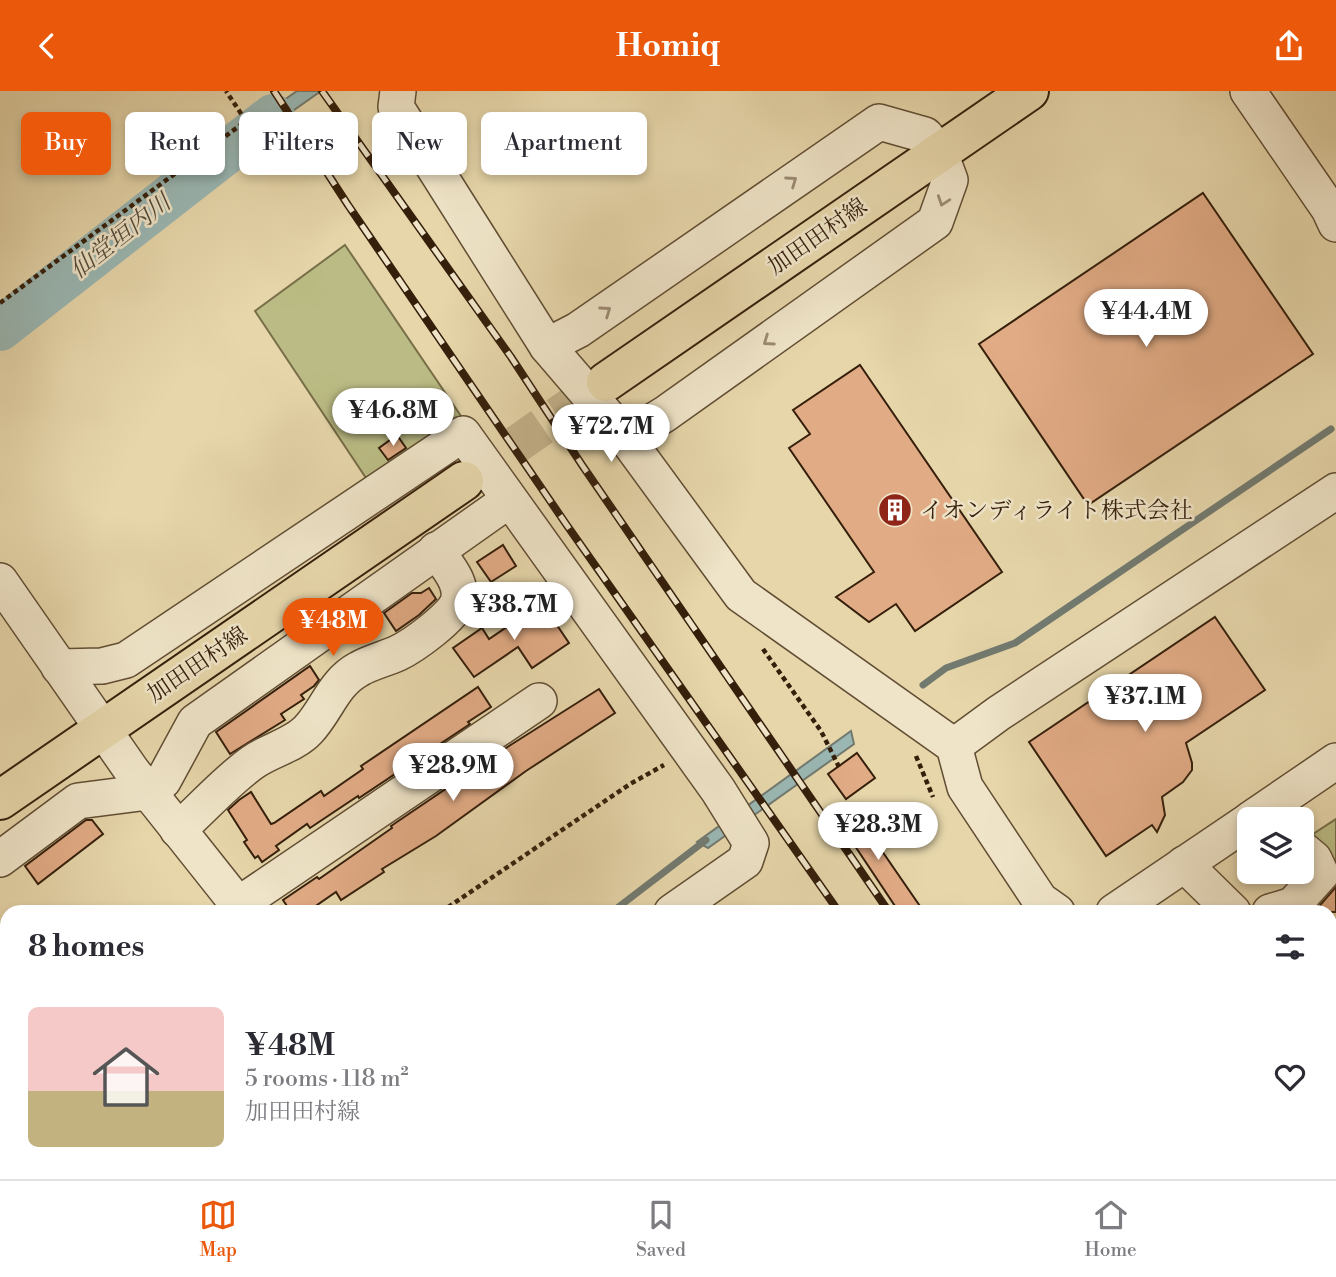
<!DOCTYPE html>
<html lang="en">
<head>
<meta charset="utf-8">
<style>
  body { margin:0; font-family:"Libre Bodoni","Noto Serif JP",serif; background:#f2f2f3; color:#2b2b33; height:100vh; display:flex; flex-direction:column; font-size:26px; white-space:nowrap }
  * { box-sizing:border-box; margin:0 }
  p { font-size:23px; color:#7c7c81 }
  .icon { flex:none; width:38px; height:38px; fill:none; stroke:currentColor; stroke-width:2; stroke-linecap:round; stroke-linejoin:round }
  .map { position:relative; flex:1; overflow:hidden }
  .side { position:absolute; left:0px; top:814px; width:1337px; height:275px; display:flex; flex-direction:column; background:#fff; border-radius:21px 21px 0 0; box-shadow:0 4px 10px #0003 }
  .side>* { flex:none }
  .hud { position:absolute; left:21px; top:21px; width:700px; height:63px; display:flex; gap:14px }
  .buttons { position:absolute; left:1237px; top:716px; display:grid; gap:14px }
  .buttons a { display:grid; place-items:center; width:77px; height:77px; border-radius:10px; background:#fff; box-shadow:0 4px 10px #0003; font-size:35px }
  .price { position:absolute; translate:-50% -60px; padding:0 16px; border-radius:24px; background:#fff; color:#222; font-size:23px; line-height:46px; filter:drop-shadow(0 2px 4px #0008) }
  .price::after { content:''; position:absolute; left:50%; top:42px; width:21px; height:16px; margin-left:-10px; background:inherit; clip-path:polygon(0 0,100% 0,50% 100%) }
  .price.current { background:#ea580c; color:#fff }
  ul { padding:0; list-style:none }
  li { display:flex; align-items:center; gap:21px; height:175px; padding:0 28px }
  li span { display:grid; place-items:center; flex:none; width:196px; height:140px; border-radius:10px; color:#555 }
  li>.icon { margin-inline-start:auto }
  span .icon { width:84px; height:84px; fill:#fffc; stroke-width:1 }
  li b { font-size:30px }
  h2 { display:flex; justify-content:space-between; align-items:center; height:84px; padding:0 28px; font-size:30px }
  .tag { padding:0 24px; border-radius:10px; background:#fff; box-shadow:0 4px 10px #0003; font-size:24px; line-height:63px }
  .tag.current { background:#ea580c; color:#fff }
  header { display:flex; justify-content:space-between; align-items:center; height:91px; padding:0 28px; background:#ea580c; color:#fff; font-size:32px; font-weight:800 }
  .dock { display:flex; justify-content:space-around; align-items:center; height:98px; border-top:2px solid #e1e1e2; background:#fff; font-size:19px; color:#7c7c81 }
  .dock a { display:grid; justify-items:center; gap:4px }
  .dock .current { color:#ea580c }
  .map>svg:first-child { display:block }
</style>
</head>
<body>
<header><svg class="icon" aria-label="back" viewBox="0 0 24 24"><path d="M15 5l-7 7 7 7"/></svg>Homiq<svg class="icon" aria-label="share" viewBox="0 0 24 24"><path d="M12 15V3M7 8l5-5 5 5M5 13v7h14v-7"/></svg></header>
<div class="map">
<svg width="1336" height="1088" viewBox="0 0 1336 1088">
  <rect width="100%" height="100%" fill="#e6d6aa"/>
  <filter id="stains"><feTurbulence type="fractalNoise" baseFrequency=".00286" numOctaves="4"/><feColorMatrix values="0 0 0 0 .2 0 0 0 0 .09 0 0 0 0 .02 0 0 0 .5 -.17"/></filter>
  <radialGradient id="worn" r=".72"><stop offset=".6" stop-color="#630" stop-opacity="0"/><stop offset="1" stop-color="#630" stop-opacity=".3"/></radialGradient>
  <g fill="#bbbc85" stroke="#786e48" stroke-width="2">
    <polygon points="345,154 465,331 372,396 255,220"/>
    <polygon points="1336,728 1336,780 1310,745"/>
    <polygon points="1336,838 1336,964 1330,956 1330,842"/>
  </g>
  <g fill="#9ab7b3" stroke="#727a70" stroke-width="2">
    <polygon points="297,0 321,0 277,31 270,19"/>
    <polygon points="851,640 854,653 708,757 697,751"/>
  </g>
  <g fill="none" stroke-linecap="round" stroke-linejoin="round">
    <g stroke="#727a70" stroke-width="7">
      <polyline points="923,594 946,577 1015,552 1331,338"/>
      <polyline points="612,821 706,749"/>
      <polyline points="259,1088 267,1082"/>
    </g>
    <polyline stroke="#9ab7b3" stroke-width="44" points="0,238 273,25"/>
  </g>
  <g fill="#e1ab85" stroke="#351f0b" stroke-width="2">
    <polygon points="1203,102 1313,263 1088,414 979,253"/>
    <polygon points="860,274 1002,481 915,540 896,513 869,531 836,506 874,481 789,357 810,343 793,319"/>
    <polygon points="397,344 406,357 388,369 379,357"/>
    <polygon points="503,454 516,475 491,491 477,471"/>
    <polygon points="429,497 436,508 419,524 396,540 384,522 412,502 421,502"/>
    <polygon points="542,512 569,552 532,577 518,556 474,586 453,557 482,537 489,548"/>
    <polygon points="1215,526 1265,599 1186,652 1192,672 1192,679 1183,691 1162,706 1165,724 1157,741 1152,734 1106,765 1029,651"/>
    <polygon points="310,575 319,589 314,595 301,604 304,608 281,623 285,629 230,663 216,641"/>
    <polygon points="478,596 491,616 468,631 470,633 359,707 358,705 310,737 307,733 276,755 279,759 262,771 258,765 255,767 244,751 247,749 228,719 239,709 251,701 271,733 274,732 321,700 324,705 363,678 361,675"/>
    <polygon points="599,598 615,622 526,680 436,745 382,778 384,781 341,809 336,801 307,821 291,821 283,809 317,786 319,788 392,737 391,735 509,655"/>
    <polygon points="857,662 875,687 846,708 828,683"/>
    <polygon points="851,715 924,821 899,821 835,725"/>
    <polygon points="86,729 92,729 103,743 38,793 25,775"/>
    <polygon points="1336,796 1336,821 1314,821"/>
  </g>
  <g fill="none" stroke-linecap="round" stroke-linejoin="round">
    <polyline stroke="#c3b18a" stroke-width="38" stroke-dasharray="38 19" stroke-linecap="butt" points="464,390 606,291"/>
    <g stroke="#614d33" stroke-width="38">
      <g id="minor">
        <polyline points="398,0 396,16 547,255 626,347 741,504 954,655 965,696 1040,809 1057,821"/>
        <polyline points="1248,0 1329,118 1336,133"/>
        <polyline points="547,255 578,239 879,31 925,44 940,62 950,89 935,131 665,323 626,347"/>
        <polyline points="0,490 132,680 244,821"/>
        <polyline points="59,576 102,575 126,569 463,343 718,699 751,752 745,770 672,821"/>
        <polyline points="954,655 999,622 1336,400"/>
        <polyline points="1251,728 1336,670"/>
        <path d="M 178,739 C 203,717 226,690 253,671 C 270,659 294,654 308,639 C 327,619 333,592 359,578 C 371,571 385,568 398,562 C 413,555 453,526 458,511 C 464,492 446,474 436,459"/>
        <polyline points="0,768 78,710 148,701 163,690 195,631 509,409"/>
        <polyline points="1184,773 1233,821"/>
        <polyline points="238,814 539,610"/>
        <polyline points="1114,821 1250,729"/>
        <polyline points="1270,821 1293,814 1321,783 1314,768 1302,758"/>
        <polyline points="0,1060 7,1069"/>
        <polyline points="232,1082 237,1088"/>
        <polyline points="441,1082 446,1088"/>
        <polyline points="1288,1082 1292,1088"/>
        <polyline points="287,1088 297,1082"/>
        <polyline points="1194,1088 1203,1082"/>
      </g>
    </g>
    <g stroke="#351f0b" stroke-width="42">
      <g id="major">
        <polyline points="606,291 1029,0"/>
        <polyline points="0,709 464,390"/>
      </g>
    </g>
    <g stroke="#351f0b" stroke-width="4.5" stroke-dasharray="5 3.5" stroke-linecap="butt">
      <polyline points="0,212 246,30 226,0"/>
      <polyline points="763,558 821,640 839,676"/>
      <polyline points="916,665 933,706"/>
      <polyline points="441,821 630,693 664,674"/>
      <polyline points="1158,1082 1162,1088"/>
    </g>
    <use href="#minor" stroke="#efe4c8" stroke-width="35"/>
    <use href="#major" stroke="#e6d6aa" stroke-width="38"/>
    <g stroke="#351f0b" stroke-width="8">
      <g id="rail">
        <polyline points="274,0 348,114 566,433 839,821"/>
        <polyline points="322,0 511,266 582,374 889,821"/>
        <polyline points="1021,1082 1025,1088"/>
        <polyline points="1068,1082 1073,1088"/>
      </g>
    </g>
    <use href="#rail" stroke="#efe4c8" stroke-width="5" stroke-dasharray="16" stroke-linecap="butt"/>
  </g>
  <defs><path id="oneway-chevron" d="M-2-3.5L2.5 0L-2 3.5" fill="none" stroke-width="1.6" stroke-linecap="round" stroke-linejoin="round" transform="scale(1.75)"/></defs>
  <g stroke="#9b8b73">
    <use href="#oneway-chevron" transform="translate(792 90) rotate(-35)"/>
    <use href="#oneway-chevron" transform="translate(943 110) rotate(109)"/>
    <use href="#oneway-chevron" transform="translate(606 220) rotate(-35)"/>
    <use href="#oneway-chevron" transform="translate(768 250) rotate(145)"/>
  </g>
  <defs>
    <g id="building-disc" transform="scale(1.75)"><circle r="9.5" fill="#8f2418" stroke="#efe4c8"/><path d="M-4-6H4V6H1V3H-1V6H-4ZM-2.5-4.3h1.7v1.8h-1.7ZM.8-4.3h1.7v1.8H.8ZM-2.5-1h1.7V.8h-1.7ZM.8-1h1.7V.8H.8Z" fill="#fff"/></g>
  </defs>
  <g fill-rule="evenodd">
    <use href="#building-disc" x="895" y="419"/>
  </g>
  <g text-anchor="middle" stroke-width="5" stroke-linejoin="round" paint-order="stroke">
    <g font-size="23" fill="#351f0b" stroke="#efe4c8">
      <text transform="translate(817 145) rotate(-35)" y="8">加田田村線</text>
      <text transform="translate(197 573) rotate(-34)" y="8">加田田村線</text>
    </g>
    <g font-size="23" fill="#351f0b" stroke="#efe4c8" text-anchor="start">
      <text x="920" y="427">イオンディライト株式会社</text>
    </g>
    <g font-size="24" font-style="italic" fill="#534d3d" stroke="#efe4c8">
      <text transform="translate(120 145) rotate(-38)" y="8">仙堂垣内川</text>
    </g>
  </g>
  <rect width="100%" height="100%" filter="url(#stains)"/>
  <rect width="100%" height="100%" fill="url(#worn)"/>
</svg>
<div class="buttons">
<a><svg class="icon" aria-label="layers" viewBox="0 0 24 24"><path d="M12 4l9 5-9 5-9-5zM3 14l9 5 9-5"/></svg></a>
</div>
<b class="price" style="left:1146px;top:258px">¥44.4M</b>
<b class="price" style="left:393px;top:357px">¥46.8M</b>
<b class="price" style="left:611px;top:373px">¥72.7M</b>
<b class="price" style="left:514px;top:551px">¥38.7M</b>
<b class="price current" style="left:333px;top:567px">¥48M</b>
<b class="price" style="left:1145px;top:643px">¥37.1M</b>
<b class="price" style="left:453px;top:712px">¥28.9M</b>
<b class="price" style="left:878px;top:771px">¥28.3M</b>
<div class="hud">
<a class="tag current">Buy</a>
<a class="tag">Rent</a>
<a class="tag">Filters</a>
<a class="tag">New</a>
<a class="tag">Apartment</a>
</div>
<section class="side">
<h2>8 homes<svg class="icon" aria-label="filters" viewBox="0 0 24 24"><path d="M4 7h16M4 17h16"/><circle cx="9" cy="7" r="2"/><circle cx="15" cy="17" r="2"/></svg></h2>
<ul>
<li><span style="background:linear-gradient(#f6c9c9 60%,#c2b280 0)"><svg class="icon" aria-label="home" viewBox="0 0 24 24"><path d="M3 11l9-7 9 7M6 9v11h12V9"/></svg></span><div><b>¥48M</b><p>5 rooms · 118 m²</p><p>加田田村線</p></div><svg class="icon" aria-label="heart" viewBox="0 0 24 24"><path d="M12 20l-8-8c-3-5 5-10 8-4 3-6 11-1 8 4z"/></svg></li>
</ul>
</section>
</div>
<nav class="dock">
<a class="current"><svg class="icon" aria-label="map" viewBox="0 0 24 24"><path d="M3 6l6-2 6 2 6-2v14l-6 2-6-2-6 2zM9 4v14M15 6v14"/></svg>Map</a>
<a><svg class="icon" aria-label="saved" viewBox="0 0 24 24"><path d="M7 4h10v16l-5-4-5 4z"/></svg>Saved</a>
<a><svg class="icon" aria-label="home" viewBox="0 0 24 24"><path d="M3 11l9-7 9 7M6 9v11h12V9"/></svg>Home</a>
</nav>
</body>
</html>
